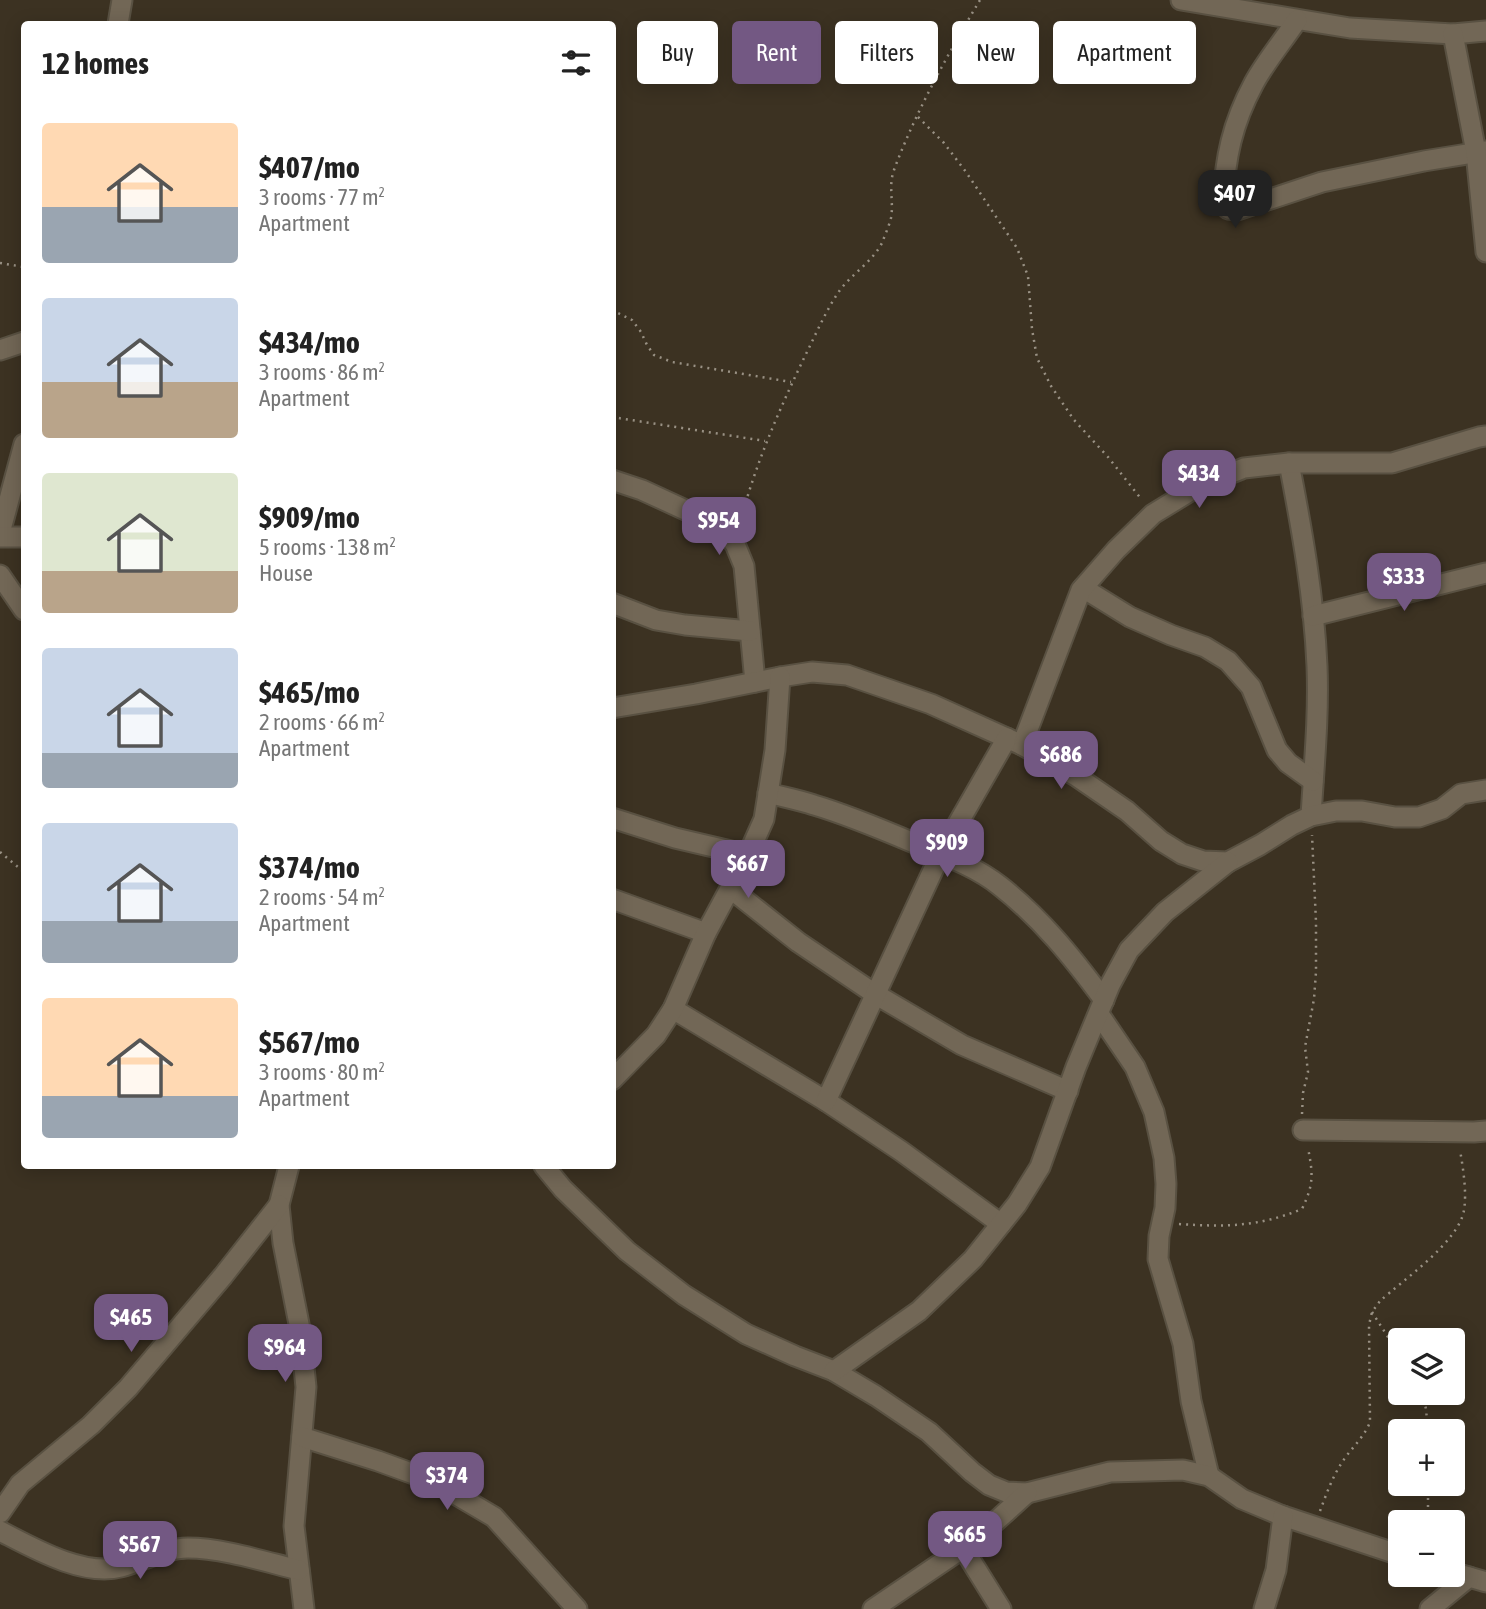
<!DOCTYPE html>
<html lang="en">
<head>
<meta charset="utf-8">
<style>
  body { margin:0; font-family:"Asap Condensed",sans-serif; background:#f2f2f2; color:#222; height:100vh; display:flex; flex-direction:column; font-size:26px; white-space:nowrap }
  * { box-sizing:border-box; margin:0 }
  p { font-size:23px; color:#767676 }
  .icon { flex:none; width:38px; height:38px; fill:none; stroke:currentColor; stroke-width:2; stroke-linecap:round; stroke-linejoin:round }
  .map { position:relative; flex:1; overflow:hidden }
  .panel { position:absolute; left:21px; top:21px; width:595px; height:1148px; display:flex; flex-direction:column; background:#fff; border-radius:7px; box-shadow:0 4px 18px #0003 }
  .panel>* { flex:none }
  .top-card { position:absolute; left:637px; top:21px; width:665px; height:63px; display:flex; gap:14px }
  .tools { position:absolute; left:1388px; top:1328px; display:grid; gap:14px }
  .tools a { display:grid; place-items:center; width:77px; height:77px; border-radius:7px; background:#fff; box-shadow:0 4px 18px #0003; font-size:35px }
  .price { position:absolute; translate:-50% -60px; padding:0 16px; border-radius:14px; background:#735883; color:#fff; font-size:23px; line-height:46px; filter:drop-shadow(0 2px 4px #0008) }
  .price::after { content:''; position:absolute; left:50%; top:42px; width:21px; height:16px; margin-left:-10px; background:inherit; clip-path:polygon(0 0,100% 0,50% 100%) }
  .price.current { background:#222; color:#fff }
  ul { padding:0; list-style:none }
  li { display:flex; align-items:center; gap:21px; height:175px; padding:0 21px }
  li span { display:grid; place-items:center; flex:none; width:196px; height:140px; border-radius:7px; color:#555 }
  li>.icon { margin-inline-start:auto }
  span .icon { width:84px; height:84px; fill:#fffc; stroke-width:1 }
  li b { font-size:30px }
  h2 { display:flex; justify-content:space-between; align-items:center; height:84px; padding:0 21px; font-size:30px }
  .tag { padding:0 24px; border-radius:7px; background:#fff; box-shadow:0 4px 18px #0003; font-size:24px; line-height:63px }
  .tag.current { background:#735883; color:#fff }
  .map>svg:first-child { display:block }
</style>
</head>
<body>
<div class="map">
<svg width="1486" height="1609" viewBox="0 0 1486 1609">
  <rect width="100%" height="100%" fill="#3c3222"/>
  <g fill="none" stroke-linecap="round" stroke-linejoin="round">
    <g stroke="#595142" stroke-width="23">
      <g id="minor">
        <polyline points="1181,0 1350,28 1453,34 1486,31"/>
        <path d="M 1297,20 C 1283,41 1266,61 1254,83 C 1232,124 1225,158 1223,203 L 1228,209 L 1237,210 L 1322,182 L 1424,161 L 1486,151"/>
        <polyline points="118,24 122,0"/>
        <polyline points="1453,34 1476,152 1486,252"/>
        <polyline points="0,350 24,342"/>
        <path d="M 1289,463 C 1302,530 1314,597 1317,666 C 1319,716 1314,766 1311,816"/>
        <polyline points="612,480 642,490 718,525 735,544 744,566 755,682"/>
        <polyline points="0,533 24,444"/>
        <polyline points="0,537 24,537"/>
        <polyline points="0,575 24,610"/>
        <polyline points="1083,588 1130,617 1171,635 1205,647 1228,661 1251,687 1277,750 1288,763 1313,781"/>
        <polyline points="612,603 656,620 685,625 750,631"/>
        <polyline points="1313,616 1486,573"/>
        <polyline points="612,708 696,694 780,677 812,672 847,675 931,704 1022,745 1076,776 1127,811 1161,841 1182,854 1203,861 1228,862 1260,845 1292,825 1311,816 1336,811 1362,811 1395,817 1419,817 1442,809 1461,794 1486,790"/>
        <polyline points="1022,745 1081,590 1116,550 1153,514 1197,487 1244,468 1289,463 1392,463 1479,437 1486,436"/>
        <path d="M 768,793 C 783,797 799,800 814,805 C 848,815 881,829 914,843 C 943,855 975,866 1000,886 C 1041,918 1073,958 1104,1000"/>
        <polyline points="612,818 675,838 748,855"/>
        <polyline points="731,889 798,942 875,994 962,1045 1068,1091"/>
        <polyline points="612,899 706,933"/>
        <polyline points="673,1009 826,1101 901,1151 1001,1224"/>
        <polyline points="1099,1014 1135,1067 1154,1112 1164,1158 1166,1184 1165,1208 1159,1236 1158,1259 1183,1344 1191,1401 1209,1476"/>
        <polyline points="612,1080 656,1035 673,1009 706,933 748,855 764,819 775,750 780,677"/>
        <polyline points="826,1101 941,853 1007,738"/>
        <polyline points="1303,1130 1474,1132 1486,1131"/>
        <polyline points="289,1166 279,1205 283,1243 300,1329 306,1387 294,1526 304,1609"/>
        <polyline points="544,1166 563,1189 627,1251 684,1295 746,1334 795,1356 834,1371 876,1396 929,1432 972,1472 989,1485 1006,1492 1027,1493 1110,1472 1183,1470 1209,1476 1242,1499 1283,1516 1400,1555"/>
        <polyline points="834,1371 919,1311 973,1259 1017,1204 1040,1167 1076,1067 1110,985 1129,950 1165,912 1228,862"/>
        <polyline points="302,1437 378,1461 433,1481 494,1517 577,1609"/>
        <polyline points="0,1513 20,1484 91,1425 128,1388 223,1276 279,1205"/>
        <path d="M 0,1531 C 33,1548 83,1577 121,1567 C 144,1561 164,1548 188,1548 C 222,1548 266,1562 299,1570"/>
        <polyline points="963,1548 1001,1609"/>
        <polyline points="1452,1572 1486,1582"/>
        <polyline points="873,1609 975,1540 1027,1493"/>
        <polyline points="1264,1609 1276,1570 1283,1516"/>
        <polyline points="1430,1609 1469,1577"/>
      </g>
    </g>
    <g stroke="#999184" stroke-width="2.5" stroke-dasharray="2 5" stroke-linecap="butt">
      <polyline points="918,117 944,143 966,172 1017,248 1028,276 1032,329 1037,358 1051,386 1074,420 1108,457 1142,500"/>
      <polyline points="0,263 24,267"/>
      <polyline points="612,310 632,320 641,332 647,345 654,355 672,362 791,382"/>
      <polyline points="612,417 765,441"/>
      <path d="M 740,523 C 755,465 779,410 805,356 C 816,334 826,310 840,290 C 853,273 872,262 882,243 C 885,235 889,226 891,218 C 894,202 888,186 894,170 C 915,113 949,52 980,0"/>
      <polyline points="0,852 24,872"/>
      <polyline points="1302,1114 1303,1093 1308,1072 1305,1047 1314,999 1316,972 1316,922 1312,835"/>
      <path d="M 1179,1224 C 1225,1227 1258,1227 1302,1209 C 1314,1184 1313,1174 1308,1148"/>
      <polyline points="1372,1312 1400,1356"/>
      <polyline points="1422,1393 1426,1409 1428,1432"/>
      <polyline points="1428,1484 1428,1522"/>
      <path d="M 1320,1511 C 1326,1495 1332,1478 1341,1464 C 1350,1449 1364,1438 1370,1422 L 1369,1325 L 1372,1312 L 1380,1301 C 1403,1280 1459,1242 1464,1210 C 1467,1192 1463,1168 1460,1150"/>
    </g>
    <use href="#minor" stroke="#726756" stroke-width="19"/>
  </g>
</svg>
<div class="tools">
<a><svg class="icon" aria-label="layers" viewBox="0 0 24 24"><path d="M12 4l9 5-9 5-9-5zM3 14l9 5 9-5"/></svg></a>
<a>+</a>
<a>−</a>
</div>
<b class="price current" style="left:1235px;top:230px">$407</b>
<b class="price" style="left:1199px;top:510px">$434</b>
<b class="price" style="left:719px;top:557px">$954</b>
<b class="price" style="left:1404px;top:613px">$333</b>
<b class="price" style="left:1061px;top:791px">$686</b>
<b class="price" style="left:947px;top:879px">$909</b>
<b class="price" style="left:748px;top:900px">$667</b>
<b class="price" style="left:131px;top:1354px">$465</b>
<b class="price" style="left:285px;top:1384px">$964</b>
<b class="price" style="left:447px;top:1512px">$374</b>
<b class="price" style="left:965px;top:1571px">$665</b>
<b class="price" style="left:140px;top:1581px">$567</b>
<div class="top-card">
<a class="tag">Buy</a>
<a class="tag current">Rent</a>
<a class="tag">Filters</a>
<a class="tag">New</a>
<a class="tag">Apartment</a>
</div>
<section class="panel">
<h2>12 homes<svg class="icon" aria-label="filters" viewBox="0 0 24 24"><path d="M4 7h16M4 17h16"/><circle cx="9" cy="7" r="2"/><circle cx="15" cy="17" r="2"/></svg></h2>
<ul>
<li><span style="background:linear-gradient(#ffd9b3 60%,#9aa5b1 0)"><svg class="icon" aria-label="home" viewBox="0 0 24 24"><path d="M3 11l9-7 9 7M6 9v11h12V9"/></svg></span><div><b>$407/mo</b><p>3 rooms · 77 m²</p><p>Apartment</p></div></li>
<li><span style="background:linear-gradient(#c9d6e8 60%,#b9a48a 0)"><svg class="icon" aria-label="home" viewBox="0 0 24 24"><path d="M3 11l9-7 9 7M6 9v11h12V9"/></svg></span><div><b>$434/mo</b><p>3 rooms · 86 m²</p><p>Apartment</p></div></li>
<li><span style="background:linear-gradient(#dfe7d0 70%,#b9a48a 0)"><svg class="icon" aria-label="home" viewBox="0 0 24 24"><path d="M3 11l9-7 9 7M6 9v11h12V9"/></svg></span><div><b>$909/mo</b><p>5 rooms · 138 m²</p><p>House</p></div></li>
<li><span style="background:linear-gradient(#c9d6e8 75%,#9aa5b1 0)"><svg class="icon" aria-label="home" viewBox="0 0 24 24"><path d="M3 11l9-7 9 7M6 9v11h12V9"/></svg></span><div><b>$465/mo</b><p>2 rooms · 66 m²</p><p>Apartment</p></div></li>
<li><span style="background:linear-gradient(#c9d6e8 70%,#9aa5b1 0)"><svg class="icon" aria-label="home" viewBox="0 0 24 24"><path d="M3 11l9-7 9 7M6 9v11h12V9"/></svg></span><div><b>$374/mo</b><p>2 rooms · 54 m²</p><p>Apartment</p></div></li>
<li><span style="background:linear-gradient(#ffd9b3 70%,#9aa5b1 0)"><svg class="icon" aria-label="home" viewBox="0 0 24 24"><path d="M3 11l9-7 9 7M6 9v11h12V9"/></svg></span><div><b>$567/mo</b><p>3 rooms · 80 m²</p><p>Apartment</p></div></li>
</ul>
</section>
</div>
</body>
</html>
